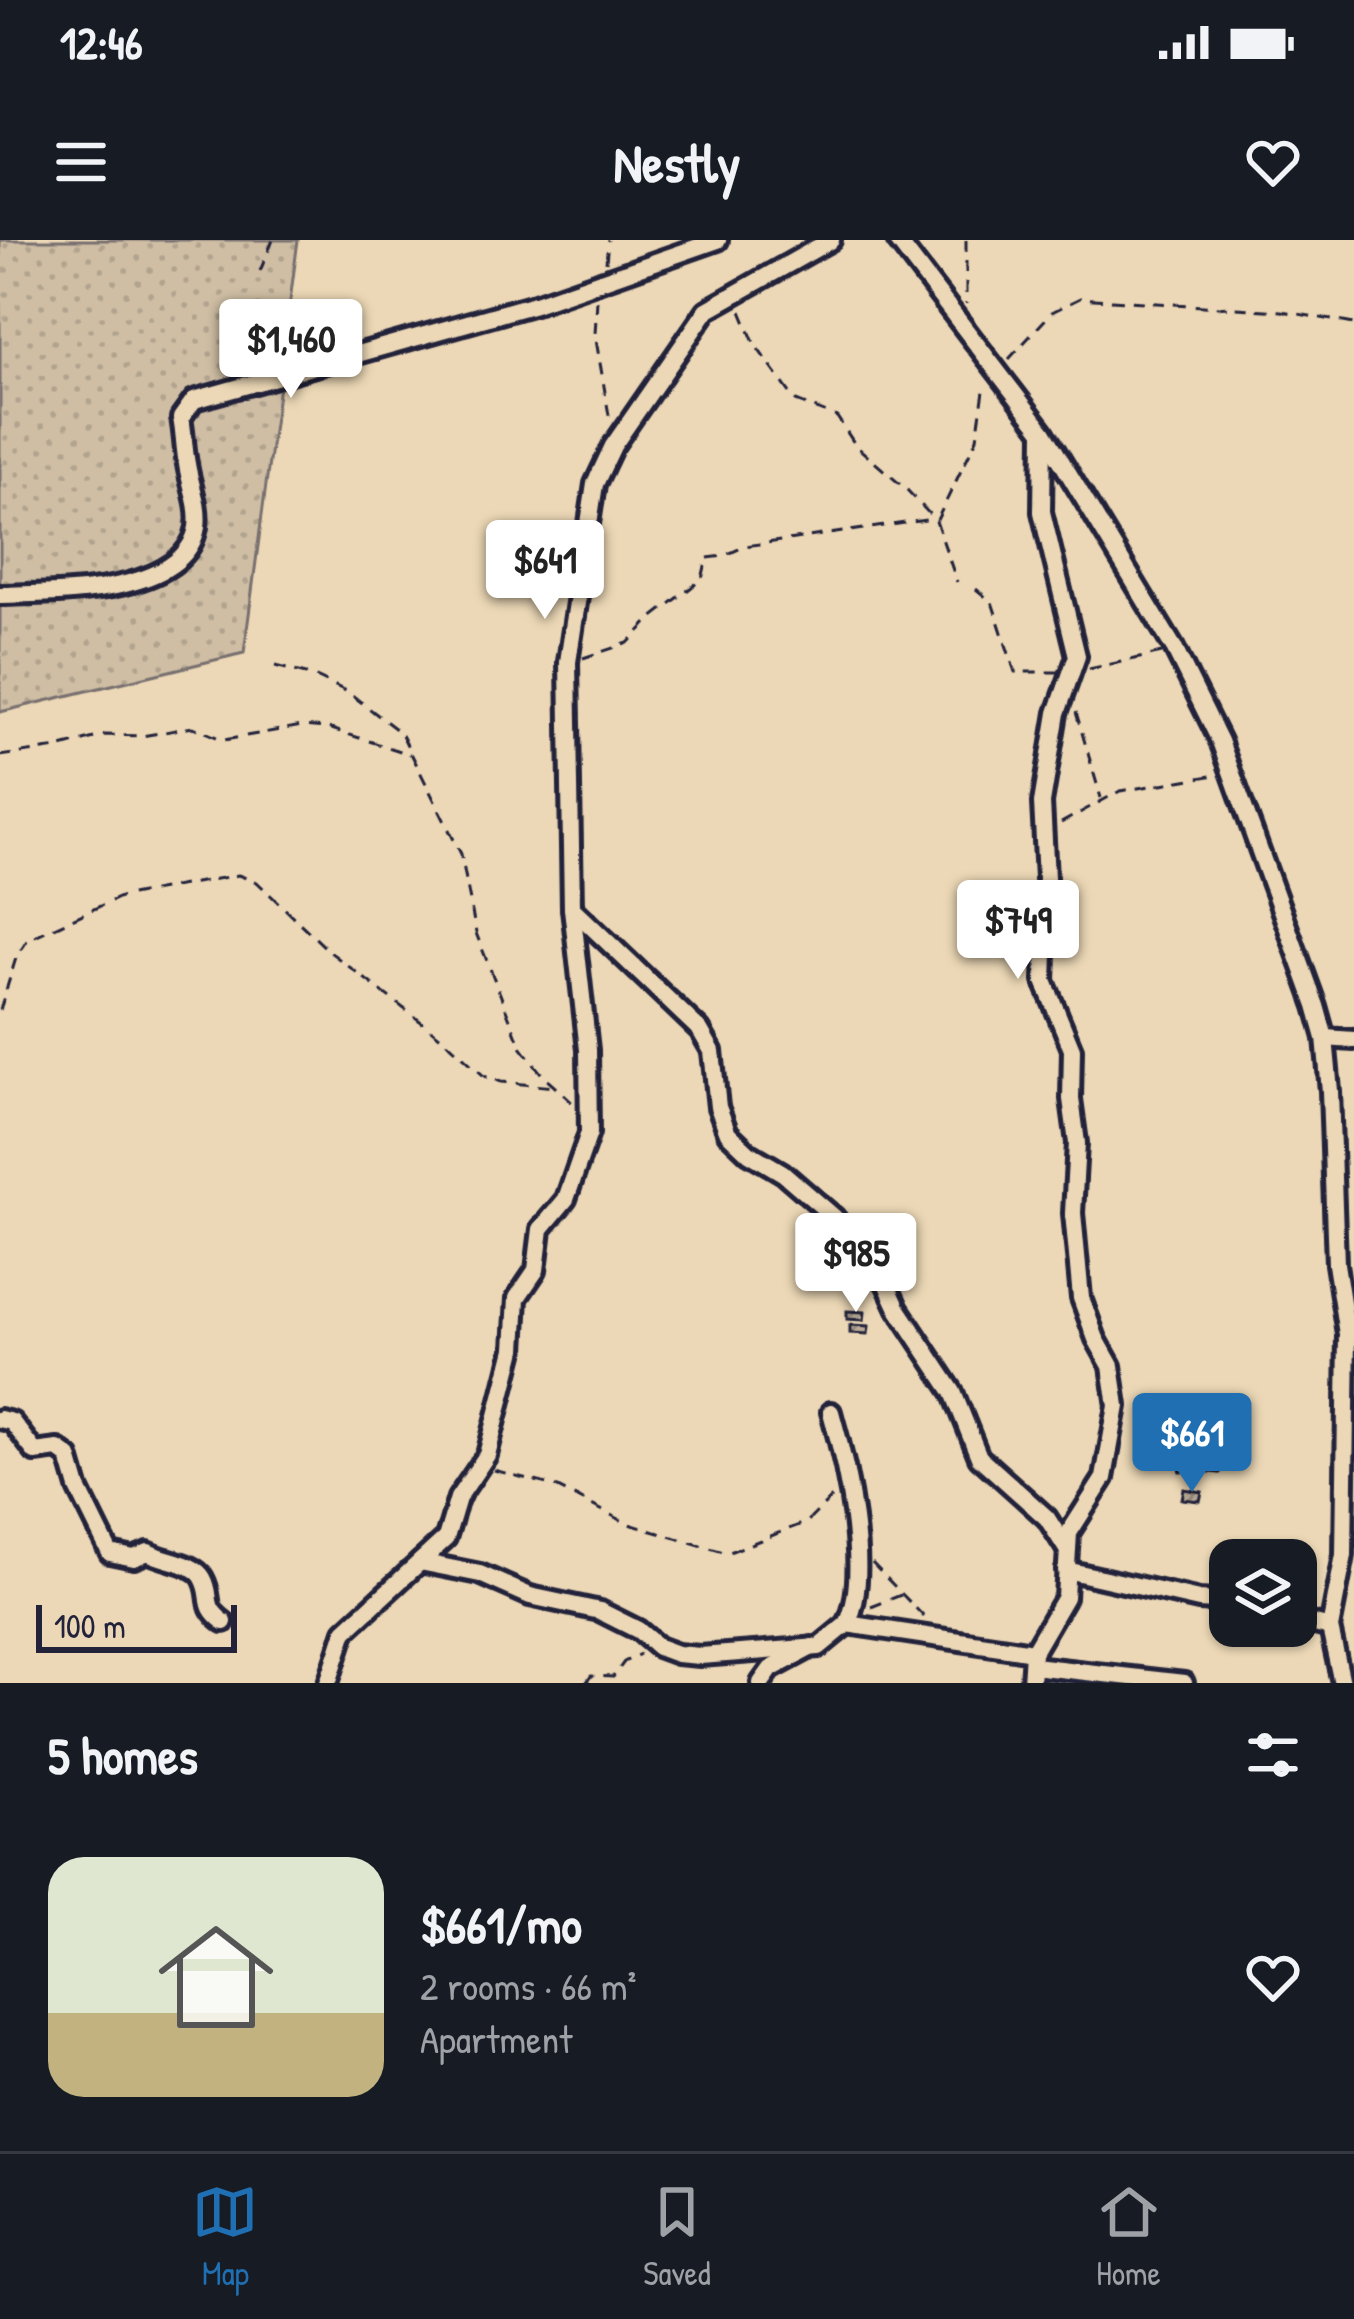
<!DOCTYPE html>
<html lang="en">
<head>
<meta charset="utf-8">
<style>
  body { margin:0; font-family:"Patrick Hand",sans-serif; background:#242831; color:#f1f3f6; height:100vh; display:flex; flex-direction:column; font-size:45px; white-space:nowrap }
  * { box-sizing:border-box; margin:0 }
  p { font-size:39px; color:#9ea1a6 }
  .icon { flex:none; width:66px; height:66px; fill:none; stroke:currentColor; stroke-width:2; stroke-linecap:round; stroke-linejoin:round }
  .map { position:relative; height:1443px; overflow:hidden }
  .side { display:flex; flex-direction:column; background:#171b24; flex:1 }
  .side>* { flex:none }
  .controls { position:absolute; left:1209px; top:1299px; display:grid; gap:24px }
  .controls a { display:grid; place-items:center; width:108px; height:108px; border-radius:24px; background:#171b24; box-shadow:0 3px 9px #0004; font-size:60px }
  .scale { position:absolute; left:36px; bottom:30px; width:201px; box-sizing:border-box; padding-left:12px; border:6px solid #22223b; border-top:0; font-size:33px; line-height:42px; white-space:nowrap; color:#22223b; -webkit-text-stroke:9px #ecd8b6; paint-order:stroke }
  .price { position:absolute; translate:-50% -102px; padding:0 27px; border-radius:12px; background:#fff; color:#222; font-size:39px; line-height:78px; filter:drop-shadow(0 3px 6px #0008) }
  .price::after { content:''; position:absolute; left:50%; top:72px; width:36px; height:27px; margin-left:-18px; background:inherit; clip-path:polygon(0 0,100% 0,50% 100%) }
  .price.active { background:#1f6fb2; color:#fff }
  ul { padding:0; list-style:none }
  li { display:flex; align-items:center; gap:36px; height:300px; padding:0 48px }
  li+li { border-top:3px solid #363941 }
  li span { display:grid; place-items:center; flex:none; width:336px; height:240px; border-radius:36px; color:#555 }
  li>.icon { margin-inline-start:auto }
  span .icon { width:144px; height:144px; fill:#fffc; stroke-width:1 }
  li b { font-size:51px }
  h2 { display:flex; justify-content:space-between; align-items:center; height:144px; padding:0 48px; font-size:51px }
  .status { display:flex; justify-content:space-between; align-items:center; height:84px; padding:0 60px; background:#171b24; direction:ltr }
  .status svg { height:33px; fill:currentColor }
  header { display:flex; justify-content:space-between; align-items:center; height:156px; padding:0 48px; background:#171b24; font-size:54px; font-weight:700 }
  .dock { display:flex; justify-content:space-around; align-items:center; height:168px; border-top:3px solid #363941; background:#171b24; font-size:33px; color:#9ea1a6 }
  .dock a { display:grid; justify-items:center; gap:6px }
  .dock .active { color:#1f6fb2 }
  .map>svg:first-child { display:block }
</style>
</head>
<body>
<div class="status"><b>12:46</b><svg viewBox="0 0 49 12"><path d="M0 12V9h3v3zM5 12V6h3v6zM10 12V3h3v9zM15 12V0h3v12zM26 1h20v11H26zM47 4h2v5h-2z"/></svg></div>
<header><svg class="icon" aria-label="menu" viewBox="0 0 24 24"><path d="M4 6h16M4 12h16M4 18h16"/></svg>Nestly<svg class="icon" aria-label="heart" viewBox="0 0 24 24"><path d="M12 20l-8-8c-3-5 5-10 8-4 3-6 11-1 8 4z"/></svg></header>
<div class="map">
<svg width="1354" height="1443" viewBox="0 0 1354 1443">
  <defs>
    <pattern id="grass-dots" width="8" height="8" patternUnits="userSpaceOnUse" patternTransform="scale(3)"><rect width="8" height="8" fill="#cfbea4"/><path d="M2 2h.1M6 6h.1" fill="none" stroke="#b1a38e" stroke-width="1.8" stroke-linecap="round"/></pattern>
    <pattern id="building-hatch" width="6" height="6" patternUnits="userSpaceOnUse" patternTransform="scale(3)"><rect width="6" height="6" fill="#baab97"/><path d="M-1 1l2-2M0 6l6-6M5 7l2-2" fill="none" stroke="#978b7c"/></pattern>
  </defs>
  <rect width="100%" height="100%" fill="#ecd8b6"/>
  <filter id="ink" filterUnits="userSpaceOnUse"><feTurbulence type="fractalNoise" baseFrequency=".00833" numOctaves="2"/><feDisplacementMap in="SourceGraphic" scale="24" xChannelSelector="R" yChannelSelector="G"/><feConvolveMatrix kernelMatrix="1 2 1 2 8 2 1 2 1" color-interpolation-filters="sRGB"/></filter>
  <g filter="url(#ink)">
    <polygon fill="url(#grass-dots)" stroke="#787070" stroke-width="3" points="0,0 298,0 244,413 0,472"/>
    <g fill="url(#building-hatch)" stroke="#22223b" stroke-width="3">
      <polygon points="847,1071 865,1072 864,1080 847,1079"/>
      <polygon points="850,1085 869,1086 868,1094 850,1093"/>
      <polygon points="1182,1215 1191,1215 1189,1232 1180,1231"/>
      <polygon points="1212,1216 1222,1217 1220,1233 1210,1232"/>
      <polygon points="1184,1249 1202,1252 1200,1261 1182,1259"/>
    </g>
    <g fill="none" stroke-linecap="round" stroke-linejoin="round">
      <g stroke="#22223b" stroke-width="26">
        <g id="minor">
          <polyline points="897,0 1043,191 1174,408 1220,501 1316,766 1325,798 1330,851 1336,1024 1347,1094 1344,1315 1330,1388 1342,1443"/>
          <path d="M 0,355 C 52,353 185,357 197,287 C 200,265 190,245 187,224 C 184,208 184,193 181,178 L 194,160 L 535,64 L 718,0"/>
          <polyline points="572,668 700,790 712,811 718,867 728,893 749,913 783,933 834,977 886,1043 898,1069 953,1152 979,1217 1047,1278 1066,1308"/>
          <polyline points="1325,798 1354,800"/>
          <path d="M 831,1172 C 846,1224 872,1334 847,1384"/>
          <path d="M 0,1179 L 12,1182 L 35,1212 L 58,1209 L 69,1217 L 78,1248 L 110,1313 L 134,1318 L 148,1312 C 164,1321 194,1322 203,1338 C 214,1358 201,1365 224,1382"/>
          <polyline points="420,1322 480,1334 530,1356 600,1371 638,1390 658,1407 677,1414 700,1416 819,1407 847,1384 1033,1412"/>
          <polyline points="1066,1330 1199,1360 1230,1362"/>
          <polyline points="1296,1379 1330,1388"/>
          <polyline points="1033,1426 1184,1443"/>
          <polyline points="328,1443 345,1391 446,1298 458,1258 487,1215 514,1109 517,1058 536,1030 541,989 566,959 589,893 588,810 572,668 568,422 595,244 613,206 707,70 831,0"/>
          <polyline points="761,1443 771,1429 812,1407"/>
          <polyline points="1031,1443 1033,1412 1065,1357 1069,1293 1104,1238 1117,1166 1111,1126 1096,1099 1081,1058 1073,973 1077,903 1071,859 1072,809 1044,741 1047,657 1042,563 1057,473 1077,416 1042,272 1043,192"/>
        </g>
      </g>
      <g stroke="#22223b" stroke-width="3" stroke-dasharray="12 9" stroke-linecap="butt">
        <polyline points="966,0 966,64"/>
        <polyline points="606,22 608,0"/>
        <polyline points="260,31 273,0"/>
        <polyline points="597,60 595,94 610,181"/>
        <polyline points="741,71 755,105 796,161 837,177 856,206 908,251 936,281 957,342"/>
        <polyline points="1009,119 1052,72 1080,58 1282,71 1354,84"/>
        <polyline points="937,280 977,198 985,144"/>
        <polyline points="976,349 992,362 1015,432 1058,432"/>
        <polyline points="583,418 628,403 652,378 702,339 707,318 724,316 745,306 933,279"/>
        <polyline points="275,426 314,436 348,452 401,493 461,614 476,693 521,807 544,837 575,865"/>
        <polyline points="1089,429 1162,413"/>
        <polyline points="1076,472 1101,558"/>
        <polyline points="0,516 58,508 105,495 142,496 193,487 224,500 302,486 328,488 410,514"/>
        <polyline points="1061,583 1120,551 1216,535"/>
        <polyline points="0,770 16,718 28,699 120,657 238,635 257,642 330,712 445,800 484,836 501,842 555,847"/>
        <polyline points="494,1230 554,1246 629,1284 727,1313 807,1282 834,1255"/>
        <polyline points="872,1323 928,1381"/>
        <polyline points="871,1367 901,1355"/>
        <polyline points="586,1443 591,1436 613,1437 624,1422 640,1414"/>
      </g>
      <use href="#minor" stroke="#ecd8b6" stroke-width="16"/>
    </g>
  </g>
</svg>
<div class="controls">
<a><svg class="icon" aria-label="layers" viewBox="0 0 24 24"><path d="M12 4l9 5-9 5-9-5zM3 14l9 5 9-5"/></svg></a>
</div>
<div class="scale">100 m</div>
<b class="price" style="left:291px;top:161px">$1,460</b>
<b class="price" style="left:545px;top:382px">$641</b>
<b class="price" style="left:1018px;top:742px">$749</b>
<b class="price" style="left:856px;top:1075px">$985</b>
<b class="price active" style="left:1192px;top:1255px">$661</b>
</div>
<section class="side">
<h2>5 homes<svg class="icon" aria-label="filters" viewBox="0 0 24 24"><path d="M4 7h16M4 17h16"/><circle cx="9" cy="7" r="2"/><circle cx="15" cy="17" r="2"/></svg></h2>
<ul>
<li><span style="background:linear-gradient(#dfe7d0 65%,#c2b280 0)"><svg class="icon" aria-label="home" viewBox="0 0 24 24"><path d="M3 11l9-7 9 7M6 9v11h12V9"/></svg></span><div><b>$661/mo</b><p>2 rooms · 66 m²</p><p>Apartment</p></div><svg class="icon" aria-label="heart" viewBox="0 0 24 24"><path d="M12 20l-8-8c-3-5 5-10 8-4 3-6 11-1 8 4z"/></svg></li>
</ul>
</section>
<nav class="dock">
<a class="active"><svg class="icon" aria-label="map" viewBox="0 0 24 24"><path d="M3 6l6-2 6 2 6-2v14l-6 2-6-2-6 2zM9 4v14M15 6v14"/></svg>Map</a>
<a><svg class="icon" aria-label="saved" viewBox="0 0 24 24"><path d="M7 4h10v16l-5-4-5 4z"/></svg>Saved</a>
<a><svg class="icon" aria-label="home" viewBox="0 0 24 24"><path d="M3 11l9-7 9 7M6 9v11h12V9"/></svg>Home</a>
</nav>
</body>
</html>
